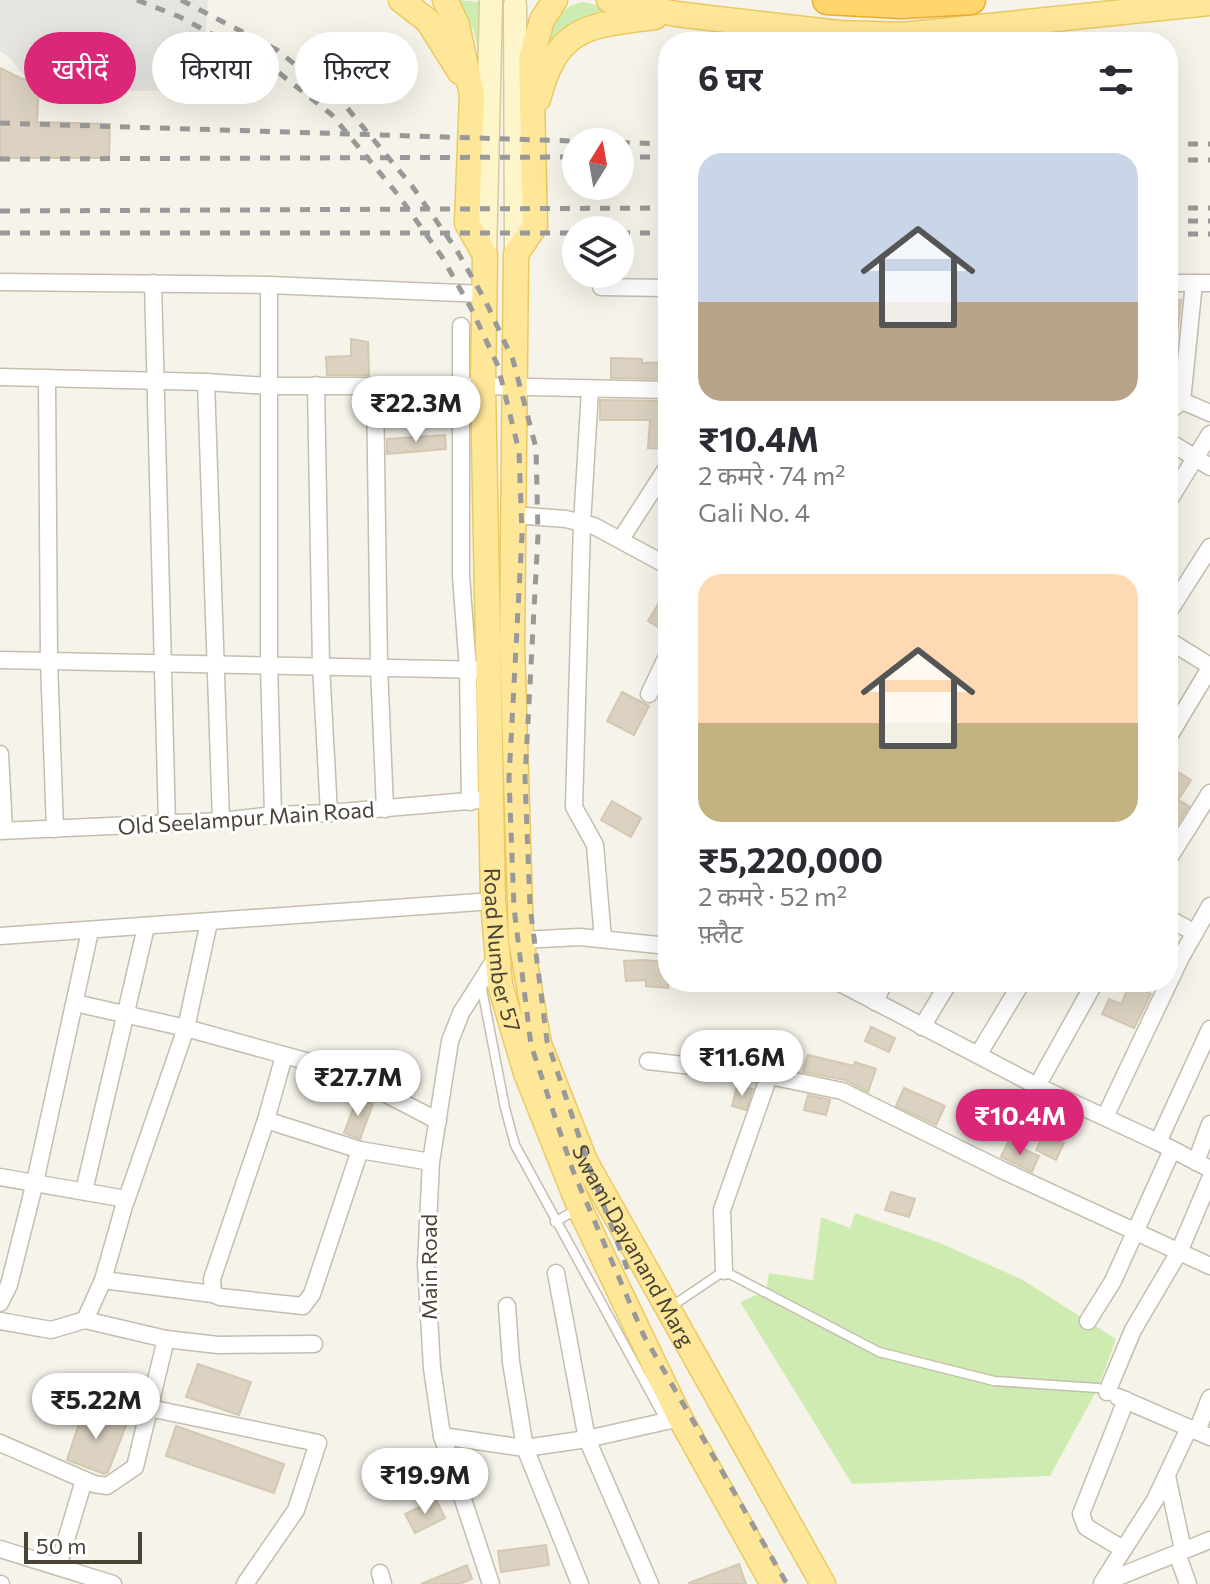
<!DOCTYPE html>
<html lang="hi">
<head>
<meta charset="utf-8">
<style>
  body { margin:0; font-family:Commissioner,"Noto Sans Devanagari",sans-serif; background:#f2f2f3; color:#2b2b33; height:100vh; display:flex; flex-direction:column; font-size:30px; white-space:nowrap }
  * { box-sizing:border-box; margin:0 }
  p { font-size:26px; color:#7c7c81 }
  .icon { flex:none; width:44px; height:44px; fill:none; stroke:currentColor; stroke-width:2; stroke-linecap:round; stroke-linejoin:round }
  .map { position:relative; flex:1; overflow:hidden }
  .details { position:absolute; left:658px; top:32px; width:520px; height:960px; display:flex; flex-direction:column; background:#fff; border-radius:32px; box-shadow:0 8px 32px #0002 }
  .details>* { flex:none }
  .top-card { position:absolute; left:24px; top:32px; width:514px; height:72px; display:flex; gap:16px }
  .needle { width:52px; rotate:11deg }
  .tools { position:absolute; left:562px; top:128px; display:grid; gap:16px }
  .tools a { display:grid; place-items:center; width:72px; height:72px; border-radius:50%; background:#fff; box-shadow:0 8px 32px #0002; font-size:40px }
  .scale { position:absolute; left:24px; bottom:20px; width:118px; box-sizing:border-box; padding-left:8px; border:4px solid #4a4437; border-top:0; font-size:22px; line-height:28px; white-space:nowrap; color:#4a4437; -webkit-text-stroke:6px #fff; paint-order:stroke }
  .price { position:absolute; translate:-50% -68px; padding:0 18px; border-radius:28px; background:#fff; color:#222; font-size:26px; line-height:52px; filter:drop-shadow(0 2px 4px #0008) }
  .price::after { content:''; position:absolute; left:50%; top:48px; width:24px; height:18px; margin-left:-12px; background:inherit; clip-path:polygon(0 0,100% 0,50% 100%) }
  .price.current { background:#db2777; color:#fff }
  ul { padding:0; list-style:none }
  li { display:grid; align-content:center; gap:16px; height:424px; padding:0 40px }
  li span { display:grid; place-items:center; height:248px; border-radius:24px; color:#555 }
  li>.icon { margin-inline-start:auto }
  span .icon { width:144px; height:144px; fill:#fffc; stroke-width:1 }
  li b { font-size:34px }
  h2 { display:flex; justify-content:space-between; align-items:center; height:96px; padding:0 40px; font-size:34px }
  .pill { padding:0 28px; border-radius:36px; background:#fff; box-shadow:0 8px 32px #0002; font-size:28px; line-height:72px }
  .pill.current { background:#db2777; color:#fff }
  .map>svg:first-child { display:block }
</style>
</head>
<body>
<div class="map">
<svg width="1210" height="1584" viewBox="0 0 1210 1584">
  <rect width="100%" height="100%" fill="#f6f3ea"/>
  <g fill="#ceecb1">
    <polygon points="459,0 480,2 480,60 474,32"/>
    <path d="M 583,2 L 620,10 C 583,16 569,22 545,50 C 549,27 558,7 583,2 Z"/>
    <polygon points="855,1213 940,1243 1021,1279 1116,1339 1098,1388 1050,1476 852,1484 740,1302 766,1291 769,1273 813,1280 821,1217 850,1228"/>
  </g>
  <polygon fill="#e7e5e1" points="0,0 208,0 201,90 129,91 47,85 23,74 8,56 0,51"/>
  <g fill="#dbd2c1" stroke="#d4c8b1" stroke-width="2">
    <polygon points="0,68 20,78 39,83 37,122 110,124 109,158 0,158"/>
    <polygon points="1168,299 1181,300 1174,367 1168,366"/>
    <polygon points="351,339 368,342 369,375 327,375 326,357 351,356"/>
    <polygon points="611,358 642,359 642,363 668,362 668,379 611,378"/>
    <polygon points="600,400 668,401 666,449 648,448 650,420 600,420"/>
    <polygon points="445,435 446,449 387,454 387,439"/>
    <polygon points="668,588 668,621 663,630 648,621"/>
    <polygon points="622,692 649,706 634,735 607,721"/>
    <polygon points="1175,770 1191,780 1178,800 1189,806 1176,827 1168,823 1168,781"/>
    <polygon points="612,801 641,818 631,837 601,820"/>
    <polygon points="643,960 668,962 668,988 646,986 646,980 626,981 624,961"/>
    <polygon points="1130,984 1151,994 1134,1028 1102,1014 1109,999 1121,1004"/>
    <polygon points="871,1027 895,1038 889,1052 865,1041"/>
    <polygon points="808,1055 854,1066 855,1062 876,1069 868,1092 845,1080 803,1072"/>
    <polygon points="737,1086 753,1089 746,1110 732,1106"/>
    <polygon points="904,1088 945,1106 936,1125 896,1106"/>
    <polygon points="808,1095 830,1100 826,1115 804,1110"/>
    <polygon points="357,1098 373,1104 360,1139 344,1133"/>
    <polygon points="1031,1099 1043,1103 1034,1126 1022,1121"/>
    <polygon points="1044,1134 1064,1143 1056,1160 1036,1150"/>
    <polygon points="1008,1142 1039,1156 1032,1172 1001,1157"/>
    <polygon points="891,1192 915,1199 909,1217 885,1210"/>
    <polygon points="198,1364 251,1382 239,1415 186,1397"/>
    <polygon points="84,1408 127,1423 108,1472 104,1474 67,1460"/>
    <polygon points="176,1426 284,1464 274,1493 166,1456"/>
    <polygon points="419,1453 428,1475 405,1484 396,1462"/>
    <polygon points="436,1499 445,1518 415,1533 405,1514"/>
    <polygon points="546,1545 549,1565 501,1572 498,1551"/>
    <polygon points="739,1564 746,1584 689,1584 689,1583"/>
    <polygon points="467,1565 472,1579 459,1584 421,1584"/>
  </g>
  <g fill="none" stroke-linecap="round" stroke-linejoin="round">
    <g stroke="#c5beae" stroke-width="11">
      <g id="lane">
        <polyline points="481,984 505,1108 515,1145 666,1421"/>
        <polyline points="555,1222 579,1208"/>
        <polyline points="672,1306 724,1271 879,1352 994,1381 1098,1388"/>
      </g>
    </g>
    <g stroke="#c5beae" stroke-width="19">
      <g id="street">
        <polyline points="0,282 269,285 484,294"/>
        <polyline points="153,283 167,824"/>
        <polyline points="1168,283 1210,283"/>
        <polyline points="269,285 269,664 273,815"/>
        <polyline points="601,287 668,288"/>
        <polyline points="461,326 461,576 468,669 470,802"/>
        <polyline points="0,377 206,382 268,386 483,386 668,390"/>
        <polyline points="47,378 49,661 55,829"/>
        <polyline points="206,382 221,821"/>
        <polyline points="316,385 321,665 329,813"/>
        <polyline points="375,387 379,666 385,809"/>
        <polyline points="590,390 582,524 574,807 595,845 603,939"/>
        <polyline points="1174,401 1182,401 1210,413"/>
        <polyline points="1168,412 1182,401 1194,283"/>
        <polyline points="1168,441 1210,467"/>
        <polyline points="1168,502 1210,434"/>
        <polyline points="513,515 566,519 594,526 668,566"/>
        <polyline points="621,539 668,466"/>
        <polyline points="1168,613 1210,547"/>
        <polyline points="1168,640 1210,666"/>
        <polyline points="0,660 489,670"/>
        <polyline points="649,694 668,654"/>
        <polyline points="1168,738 1210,668"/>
        <polyline points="0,754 4,830"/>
        <polyline points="0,831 221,821 273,815 329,813 491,799"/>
        <polyline points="1168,860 1210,793"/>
        <polyline points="1168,918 1195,933"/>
        <polyline points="0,936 493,901"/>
        <polyline points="521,940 580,937 668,946"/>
        <polyline points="838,982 1037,1086 1158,1142 1210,1169"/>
        <polyline points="875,1002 884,982"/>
        <polyline points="75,1003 186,1028 342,1071 438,1121"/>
        <polyline points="922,1027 949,982"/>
        <polyline points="978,1055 1022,982"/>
        <polyline points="648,1061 755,1073 842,1091 1002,1170 1210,1266"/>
        <polyline points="1037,1086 1095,982"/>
        <polyline points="1105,1117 1181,957 1210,906"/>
        <polyline points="266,1120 360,1150 431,1162"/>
        <polyline points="1158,1142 1210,1029"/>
        <polyline points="1196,1162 1210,1124"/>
        <polyline points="0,1177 126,1199 103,1280 85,1320"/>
        <polyline points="84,1191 146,927"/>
        <polyline points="126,1201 186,1028 209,922"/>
        <polyline points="724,1271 722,1210 769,1076"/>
        <polyline points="556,1273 587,1439 650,1584"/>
        <polyline points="103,1280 213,1294 220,1297 303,1306 312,1294 360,1150"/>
        <polyline points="213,1294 212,1279 266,1120 284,1056"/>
        <polyline points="0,1303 9,1285 35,1182 90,931"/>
        <polyline points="507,1306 511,1362 525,1448 580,1584"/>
        <polyline points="0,1321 51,1330 85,1320 166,1339 218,1345 314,1344"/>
        <polyline points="1088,1321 1113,1281 1172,1150"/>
        <polyline points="1107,1392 1133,1330 1179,1252 1210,1179"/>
        <polyline points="1118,1397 1210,1437"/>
        <polyline points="149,1408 318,1443 296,1510 245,1584"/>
        <polyline points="1197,1431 1210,1398"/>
        <polyline points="442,1436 525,1448 587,1439 680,1418"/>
        <polyline points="0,1443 94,1484 107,1486 135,1467 166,1339"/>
        <polyline points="1167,1476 1183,1550"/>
        <polyline points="0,1549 113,1584"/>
        <polyline points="1123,1549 1086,1527 1081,1514 1126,1400"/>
        <polyline points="1177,1553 1188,1584"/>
        <polyline points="58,1567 84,1480"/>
        <polyline points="380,1573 383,1584"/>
        <polyline points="1102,1583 1155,1500 1189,1428"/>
        <polyline points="1103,1583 1210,1540"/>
        <polyline points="0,1584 1,1584"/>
        <polyline points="491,1584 442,1436 432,1368 426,1264 431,1162 450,1041 461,1013 497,956"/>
      </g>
    </g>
    <g stroke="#d8ca97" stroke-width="25">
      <g id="secondary">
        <polyline points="515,5 516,254"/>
        <polyline points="485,255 491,2"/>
      </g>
    </g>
    <g stroke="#ebc962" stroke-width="27">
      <g id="primary">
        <polyline points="401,0 428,21 460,72"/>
        <path id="s1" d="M 445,0 L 457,25 L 472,95 L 467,223 L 485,255 L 483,386 L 493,901 L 500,985 L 526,1073 L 582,1213 L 680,1418 L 773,1584"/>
        <path id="s2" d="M 555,0 L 542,20 L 531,59 L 535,226 L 516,254 L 512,644 L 521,940 L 539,1044 L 585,1161 L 823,1584"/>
        <polyline points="609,0 676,14 838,33 902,35 1210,3"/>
        <path d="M 538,99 C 558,25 587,26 655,17"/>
      </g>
    </g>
    <g stroke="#e7ae32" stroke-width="31">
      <polyline id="highway" points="827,0 901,4 971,0"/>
    </g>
    <use href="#lane" stroke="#fff" stroke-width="8"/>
    <use href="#street" stroke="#fff" stroke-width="16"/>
    <use href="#secondary" stroke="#fff5cb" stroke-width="22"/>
    <use href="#primary" stroke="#ffe79a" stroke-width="24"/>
    <use href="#highway" stroke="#ffd56c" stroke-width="28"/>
    <g stroke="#999" stroke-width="5" stroke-dasharray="10 10" stroke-linecap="butt">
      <polyline points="137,0 180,17 268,64 332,115 399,196 442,257 472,310 498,366 519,451 522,535 509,778 514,908 531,1045 573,1171 644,1336 787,1584"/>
      <polyline points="181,0 277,50 343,103 412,186 456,249 486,302 513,360 536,448 538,535 525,778 530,906 547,1041 589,1166 630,1276"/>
      <polyline points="0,123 668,144"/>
      <polyline points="1168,144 1210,144"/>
      <polyline points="620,157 668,157"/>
      <polyline points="0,159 576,157"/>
      <polyline points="1168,160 1210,160"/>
      <polyline points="1168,208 1210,208"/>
      <polyline points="0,211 668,208"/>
      <polyline points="1168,221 1210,221"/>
      <polyline points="0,233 576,233"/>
      <polyline points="620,233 668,233"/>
      <polyline points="1168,234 1210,234"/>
    </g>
  </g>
  <g text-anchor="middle" stroke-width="6" stroke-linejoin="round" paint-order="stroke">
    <g font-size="22" fill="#4a4437" stroke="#fff">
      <text transform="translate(246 818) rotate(-4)" y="8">Old Seelampur Main Road</text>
      <text dy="8" stroke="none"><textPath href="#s1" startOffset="960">Road Number 57</textPath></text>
      <text dy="8" stroke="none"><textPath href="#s2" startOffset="1280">Swami Dayanand Marg</textPath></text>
      <text transform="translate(429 1267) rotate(-90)" y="8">Main Road</text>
    </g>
  </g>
</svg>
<div class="tools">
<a><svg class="needle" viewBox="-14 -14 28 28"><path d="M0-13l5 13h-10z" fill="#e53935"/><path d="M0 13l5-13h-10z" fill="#7c7c81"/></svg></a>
<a><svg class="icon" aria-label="layers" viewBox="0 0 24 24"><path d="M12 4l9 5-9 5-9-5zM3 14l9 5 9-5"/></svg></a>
</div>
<div class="scale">50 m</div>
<b class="price" style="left:416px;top:444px">₹22.3M</b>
<b class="price" style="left:742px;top:1098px">₹11.6M</b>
<b class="price" style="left:358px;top:1118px">₹27.7M</b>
<b class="price current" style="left:1020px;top:1157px">₹10.4M</b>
<b class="price" style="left:96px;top:1441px">₹5.22M</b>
<b class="price" style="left:425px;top:1516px">₹19.9M</b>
<div class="top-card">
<a class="pill current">खरीदें</a>
<a class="pill">किराया</a>
<a class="pill">फ़िल्टर</a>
</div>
<section class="details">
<h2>6 घर<svg class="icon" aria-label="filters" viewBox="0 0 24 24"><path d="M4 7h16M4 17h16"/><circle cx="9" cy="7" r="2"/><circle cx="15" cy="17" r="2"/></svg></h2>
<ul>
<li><span style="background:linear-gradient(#c9d6e8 60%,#b9a48a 0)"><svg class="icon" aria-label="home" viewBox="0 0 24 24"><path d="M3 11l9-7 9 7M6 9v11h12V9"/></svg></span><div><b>₹10.4M</b><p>2 कमरे · 74 m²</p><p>Gali No. 4</p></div></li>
<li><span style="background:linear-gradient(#ffd9b3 60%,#c2b280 0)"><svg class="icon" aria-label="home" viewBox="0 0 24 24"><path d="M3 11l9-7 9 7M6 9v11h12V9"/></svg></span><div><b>₹5,220,000</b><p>2 कमरे · 52 m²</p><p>फ़्लैट</p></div></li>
</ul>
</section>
</div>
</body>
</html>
